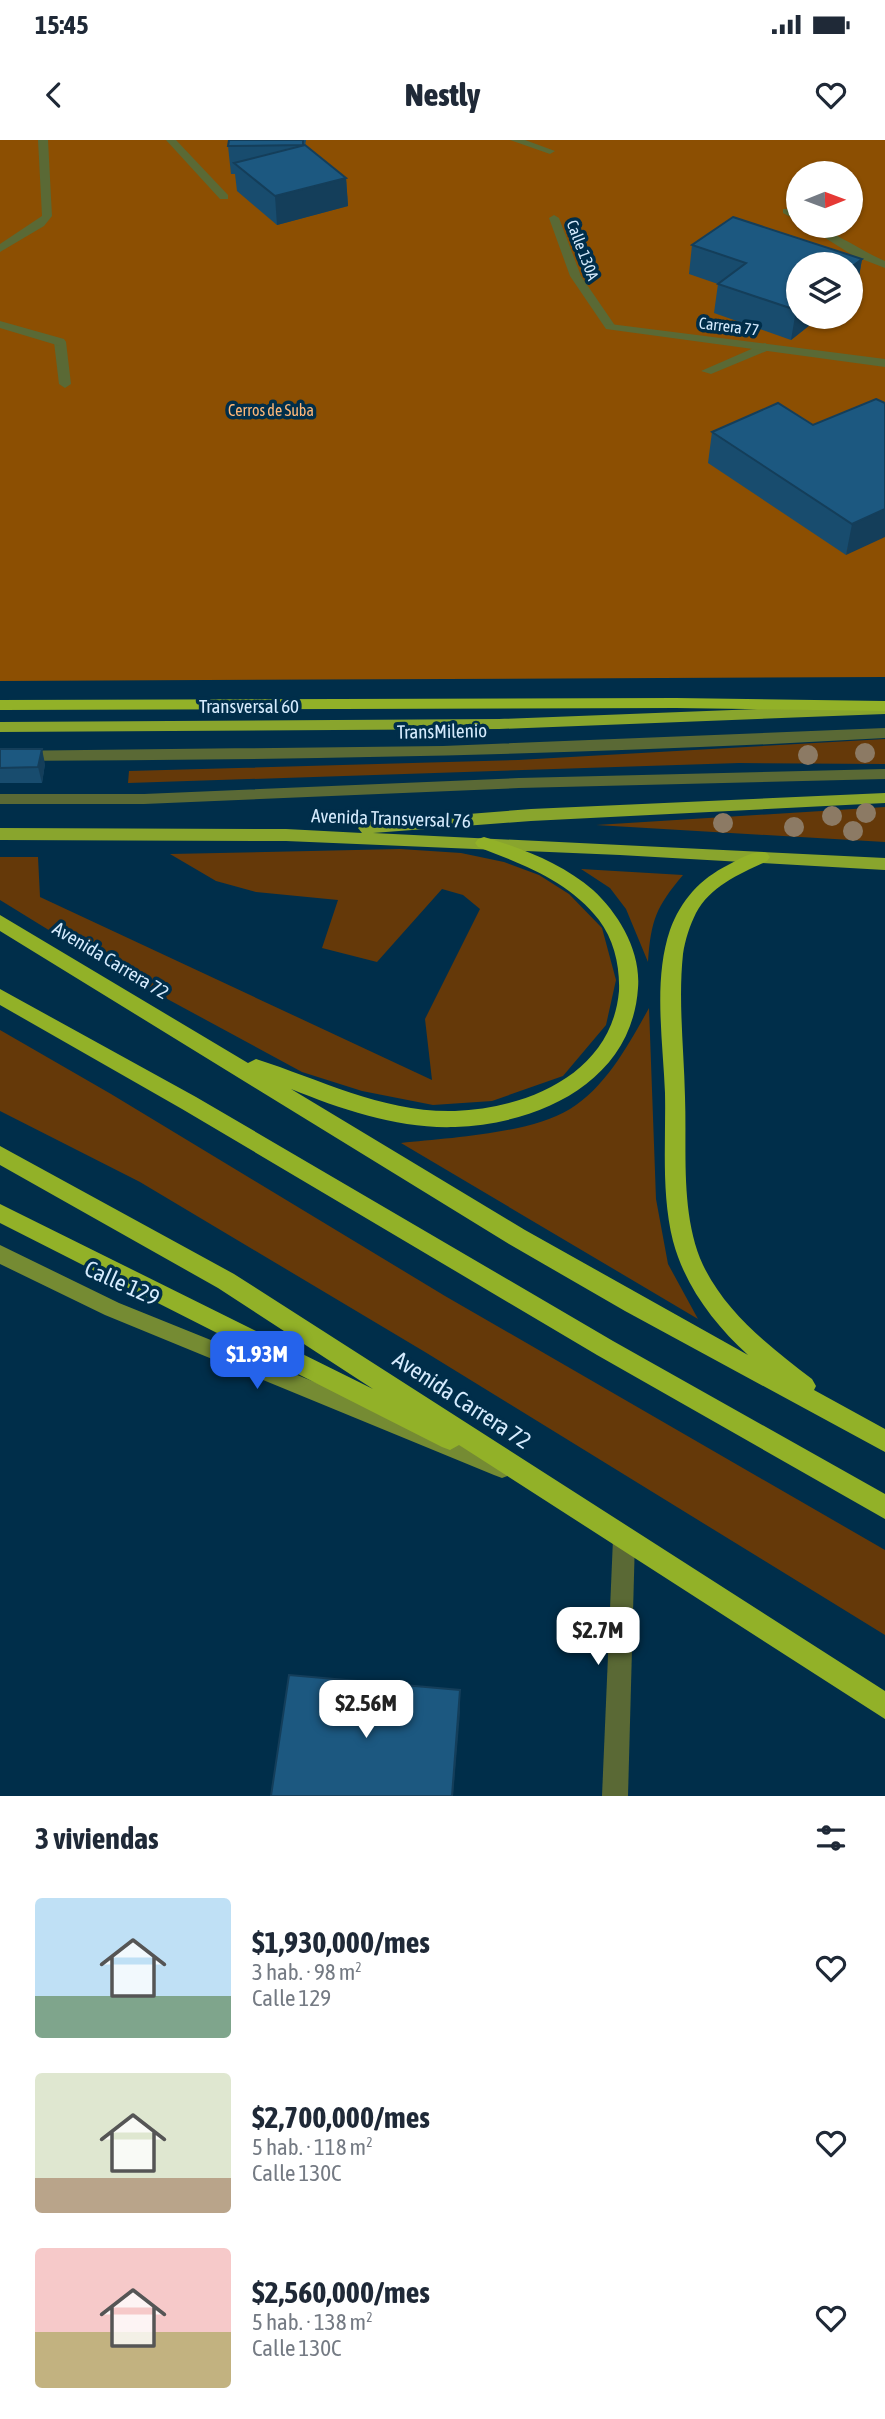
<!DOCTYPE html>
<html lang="es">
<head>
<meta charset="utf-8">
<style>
  body { margin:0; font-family:"Asap Condensed",sans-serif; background:#f6f6f7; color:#1f2937; height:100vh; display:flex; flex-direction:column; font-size:26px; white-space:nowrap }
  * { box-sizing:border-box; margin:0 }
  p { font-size:23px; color:#747a83 }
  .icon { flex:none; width:38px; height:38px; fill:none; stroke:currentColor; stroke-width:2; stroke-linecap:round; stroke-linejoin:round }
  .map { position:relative; height:1656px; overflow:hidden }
  .drawer { display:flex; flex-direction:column; background:#fff; flex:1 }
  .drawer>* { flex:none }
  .needle { width:46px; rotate:89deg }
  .tools { position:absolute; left:786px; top:21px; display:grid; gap:14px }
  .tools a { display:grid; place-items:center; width:77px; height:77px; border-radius:50%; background:#fff; box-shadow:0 2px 5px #0004; font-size:35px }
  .price { position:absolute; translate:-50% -60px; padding:0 16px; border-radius:14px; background:#fff; color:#222; font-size:23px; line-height:46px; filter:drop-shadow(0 2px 4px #0008) }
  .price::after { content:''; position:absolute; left:50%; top:42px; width:21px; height:16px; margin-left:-10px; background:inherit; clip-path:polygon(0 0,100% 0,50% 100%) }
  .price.on { background:#2563eb; color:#fff }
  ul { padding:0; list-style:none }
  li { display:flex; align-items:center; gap:21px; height:175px; padding:0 35px }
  li span { display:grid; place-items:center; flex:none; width:196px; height:140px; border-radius:7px; color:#555 }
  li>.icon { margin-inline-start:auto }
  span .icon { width:84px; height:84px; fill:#fffc; stroke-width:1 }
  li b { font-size:30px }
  h2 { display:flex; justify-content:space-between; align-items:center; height:84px; padding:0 35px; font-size:30px }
  .status { display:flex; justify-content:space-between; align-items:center; height:49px; padding:0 35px; background:#fff; direction:ltr }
  .status svg { height:19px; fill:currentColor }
  header { display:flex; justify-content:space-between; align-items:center; height:91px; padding:0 35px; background:#fff; font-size:32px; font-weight:800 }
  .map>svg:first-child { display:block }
</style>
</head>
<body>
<div class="status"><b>15:45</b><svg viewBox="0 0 49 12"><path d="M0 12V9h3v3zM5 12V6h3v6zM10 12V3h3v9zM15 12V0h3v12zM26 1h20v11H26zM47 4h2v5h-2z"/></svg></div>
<header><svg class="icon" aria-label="back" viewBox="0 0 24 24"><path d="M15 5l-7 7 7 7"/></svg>Nestly<svg class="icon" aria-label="heart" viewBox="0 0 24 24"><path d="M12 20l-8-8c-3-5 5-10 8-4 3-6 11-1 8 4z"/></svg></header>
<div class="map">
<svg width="885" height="1656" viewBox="0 0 885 1656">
  <rect width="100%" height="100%" fill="#002e4a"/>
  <g fill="#653909">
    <polygon points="885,599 885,624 739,623 128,643 129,631 518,620"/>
    <polygon points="885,667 885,702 596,685"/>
    <polygon points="400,709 461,713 504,722 539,735 569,754 602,788 616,840 606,885 563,936 492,961 433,965 362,951 302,932 112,829 0,760 0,717 38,717 40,757 432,940 425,879 480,769 463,755 442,749 377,822 322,808 338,760 256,752 216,741 170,714"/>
    <path d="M 581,729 L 683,735 C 656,767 651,780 648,822 L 626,769 L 610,748 Z"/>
    <path d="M 649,868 L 656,1059 L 668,1124 L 698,1179 L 401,1003 C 448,998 529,994 570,969 C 606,947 629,904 649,868 Z"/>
    <polygon points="0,890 111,954 445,1156 885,1410 885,1495 425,1212 140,1042 0,971"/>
  </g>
  <path fill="#8c4f02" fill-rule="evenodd" d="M 0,0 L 885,0 L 885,537 L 0,541 ZM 798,33 L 850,33 L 850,86 L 798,86 ZM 798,124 L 850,124 L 850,177 L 798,177 Z"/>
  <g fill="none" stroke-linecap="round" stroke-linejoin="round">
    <g fill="#5a6935" fill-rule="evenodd">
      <polygon points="38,0 48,0 52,76 44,86 0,112 0,104 42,76"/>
      <polygon points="166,0 176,0 228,55 228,59 220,59"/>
      <polygon points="510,0 525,0 555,11 550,14"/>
      <polygon points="554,75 559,78 581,136 616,187 614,189 606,189 570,136 549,78"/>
      <polygon points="60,198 66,202 71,244 65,248 59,244 54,202"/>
      <polygon points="765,203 771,207 769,210 711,234 701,231"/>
      <path d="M 885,588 L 885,598 C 590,615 295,620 0,621 L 0,611 L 443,606 Z"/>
      <polygon points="885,629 885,639 519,648 144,664 0,664 0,654 144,654 519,638"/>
    </g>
    <g fill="#5a6935" fill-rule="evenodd">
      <polygon points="783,69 791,69 798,73 798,81 783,73"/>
      <path d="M 806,86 C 828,86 862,112 885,121 L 885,128 L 854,116 Z"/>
      <polygon points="0,181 64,199 66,202 60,206 0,188"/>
      <polygon points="610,184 885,219 885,227 606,189 606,185"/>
      <polygon points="624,1388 632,1391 635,1399 628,1656 602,1656 613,1399 616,1391"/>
    </g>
    <polygon fill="#758b33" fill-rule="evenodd" points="0,1105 119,1163 510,1321 513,1328 510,1335 502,1338 494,1335 105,1175 0,1124"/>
    <g fill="#89a52d" fill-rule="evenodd">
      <polygon points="885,564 885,574 499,589 0,592 0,582 499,579"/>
      <polygon points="885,653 885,663 531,681 373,693 885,718 885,730 620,715 286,701 0,700 0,688 286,689 362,693 358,688 366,682 531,669"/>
    </g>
    <g fill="#92b128" fill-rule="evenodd">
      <polygon points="676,558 885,561 885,571 676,568 0,570 0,560"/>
      <path d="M 484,697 C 522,708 563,724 593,750 C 619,774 641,811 638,848 C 632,941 540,984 455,987 C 399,989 343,970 291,949 L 525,1090 L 748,1215 C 714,1184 685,1146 673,1101 C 661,1053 666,1002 665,953 C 663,901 653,840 670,790 C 681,760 700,739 728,725 C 740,719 755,709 767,713 L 770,717 L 767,721 C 741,733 710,746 696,773 C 690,785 685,800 683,814 C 678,861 684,909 685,957 C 687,1011 680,1074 703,1125 C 726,1173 771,1208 812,1239 L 816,1246 L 814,1250 L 885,1289 L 885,1312 L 625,1171 L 509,1104 L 0,791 L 0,775 L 248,923 L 256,919 C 322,940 384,973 455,971 C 529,968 612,933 619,851 C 620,826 614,800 599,780 C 569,741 522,724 478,707 L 475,703 L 478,699 Z"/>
      <polygon points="0,849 196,957 613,1201 885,1354 885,1379 597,1215 182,969 0,865"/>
      <polygon points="0,1006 234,1134 885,1551 885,1579 459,1305 450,1310 442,1307 0,1083 0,1064 373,1249 218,1148 0,1025"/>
    </g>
  </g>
  <g fill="#8c7a64">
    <circle cx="865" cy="613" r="10"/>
    <circle cx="808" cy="615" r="10"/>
    <circle cx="866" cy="673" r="10"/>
    <circle cx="832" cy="676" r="10"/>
    <circle cx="723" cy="683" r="10"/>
    <circle cx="794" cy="687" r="10"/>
    <circle cx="853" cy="691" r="10"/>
  </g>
  <g fill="#184c6e">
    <polygon points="229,0 306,0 305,6 346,38 348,66 277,85 237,51 235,34 231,34 228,6"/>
    <polygon points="733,77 862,119 857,148 850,153 850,124 798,124 798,177 820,177 791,200 714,173 718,144 689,134 692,105"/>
    <polygon points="885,263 846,415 708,323 712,292 813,285"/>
    <polygon points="0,609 45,624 42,643 0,643"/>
  </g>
  <g fill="#143e5a">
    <polygon points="346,38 348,66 277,85 275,56"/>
    <polygon points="862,119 857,148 850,153 850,128"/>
    <polygon points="798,168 798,177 820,177 791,200 796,170"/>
    <polygon points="885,369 885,397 846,415 852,384"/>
    <polygon points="42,609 45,624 42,643 38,627"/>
    <polygon points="460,1550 460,1573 453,1656 452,1656"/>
  </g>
  <g fill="#1c5880" stroke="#143e5a" stroke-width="2">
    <polygon points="229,0 303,0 303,5 228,6"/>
    <polygon points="305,5 346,38 275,56 234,23"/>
    <polygon points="733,77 862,119 850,128 850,124 798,124 798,168 796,170 718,144 746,123 692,105"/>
    <polygon points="876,259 885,263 885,369 852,384 712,292 778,263 813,285"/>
    <polygon points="0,609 42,609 38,627 0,628"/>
    <polygon points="289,1535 460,1550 452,1656 271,1656"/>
  </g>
  <g text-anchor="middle" stroke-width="7" stroke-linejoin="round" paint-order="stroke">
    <g font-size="16" fill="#d5ebfd" stroke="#002e4a">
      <text transform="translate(583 110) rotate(69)" y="6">Calle 130A</text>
      <text transform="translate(729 186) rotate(7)" y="6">Carrera 77</text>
    </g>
    <g font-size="16" fill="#feb879" stroke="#002e4a">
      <text x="271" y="276">Cerros de Suba</text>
    </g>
    <g font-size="19" fill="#d5ebfd" stroke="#002e4a">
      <text x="249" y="573">Transversal 60</text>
      <text transform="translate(442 591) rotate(-1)" y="7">TransMilenio</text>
      <text transform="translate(391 678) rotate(2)" y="7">Avenida Transversal 76</text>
      <text transform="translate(111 820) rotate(31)" y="7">Avenida Carrera 72</text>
    </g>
    <g font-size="23" fill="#d5ebfd" stroke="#002e4a">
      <text transform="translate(122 1143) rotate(24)" y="8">Calle 129</text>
      <text transform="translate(462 1260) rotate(33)" y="8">Avenida Carrera 72</text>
    </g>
  </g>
</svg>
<div class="tools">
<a><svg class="needle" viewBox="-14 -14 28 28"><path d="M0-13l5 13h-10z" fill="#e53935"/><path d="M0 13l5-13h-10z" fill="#747a83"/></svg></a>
<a><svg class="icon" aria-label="layers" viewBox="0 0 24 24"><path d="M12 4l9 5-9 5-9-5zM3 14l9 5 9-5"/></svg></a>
</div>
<b class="price on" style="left:257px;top:1251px">$1.93M</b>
<b class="price" style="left:598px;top:1527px">$2.7M</b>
<b class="price" style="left:366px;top:1600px">$2.56M</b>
</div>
<section class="drawer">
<h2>3 viviendas<svg class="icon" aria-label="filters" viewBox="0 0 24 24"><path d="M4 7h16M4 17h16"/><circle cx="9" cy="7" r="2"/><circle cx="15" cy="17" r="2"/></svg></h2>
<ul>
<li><span style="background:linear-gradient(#bfe0f5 70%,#7fa58c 0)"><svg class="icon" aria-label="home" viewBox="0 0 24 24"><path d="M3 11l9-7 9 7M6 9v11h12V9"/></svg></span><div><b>$1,930,000/mes</b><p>3 hab. · 98 m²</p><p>Calle 129</p></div><svg class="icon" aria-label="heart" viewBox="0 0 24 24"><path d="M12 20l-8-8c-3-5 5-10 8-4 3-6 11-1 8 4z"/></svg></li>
<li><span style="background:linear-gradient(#dfe7d0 75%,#b9a48a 0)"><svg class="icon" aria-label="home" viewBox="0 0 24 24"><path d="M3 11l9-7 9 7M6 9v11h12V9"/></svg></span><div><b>$2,700,000/mes</b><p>5 hab. · 118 m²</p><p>Calle 130C</p></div><svg class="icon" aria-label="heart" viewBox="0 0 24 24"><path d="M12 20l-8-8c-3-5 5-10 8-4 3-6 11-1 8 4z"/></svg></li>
<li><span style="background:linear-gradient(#f6c9c9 60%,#c2b280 0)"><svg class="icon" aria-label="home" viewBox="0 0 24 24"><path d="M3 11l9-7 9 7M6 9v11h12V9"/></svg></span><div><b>$2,560,000/mes</b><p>5 hab. · 138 m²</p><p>Calle 130C</p></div><svg class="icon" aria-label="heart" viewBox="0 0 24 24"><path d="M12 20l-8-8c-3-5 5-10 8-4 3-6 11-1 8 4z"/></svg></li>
</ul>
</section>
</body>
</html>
